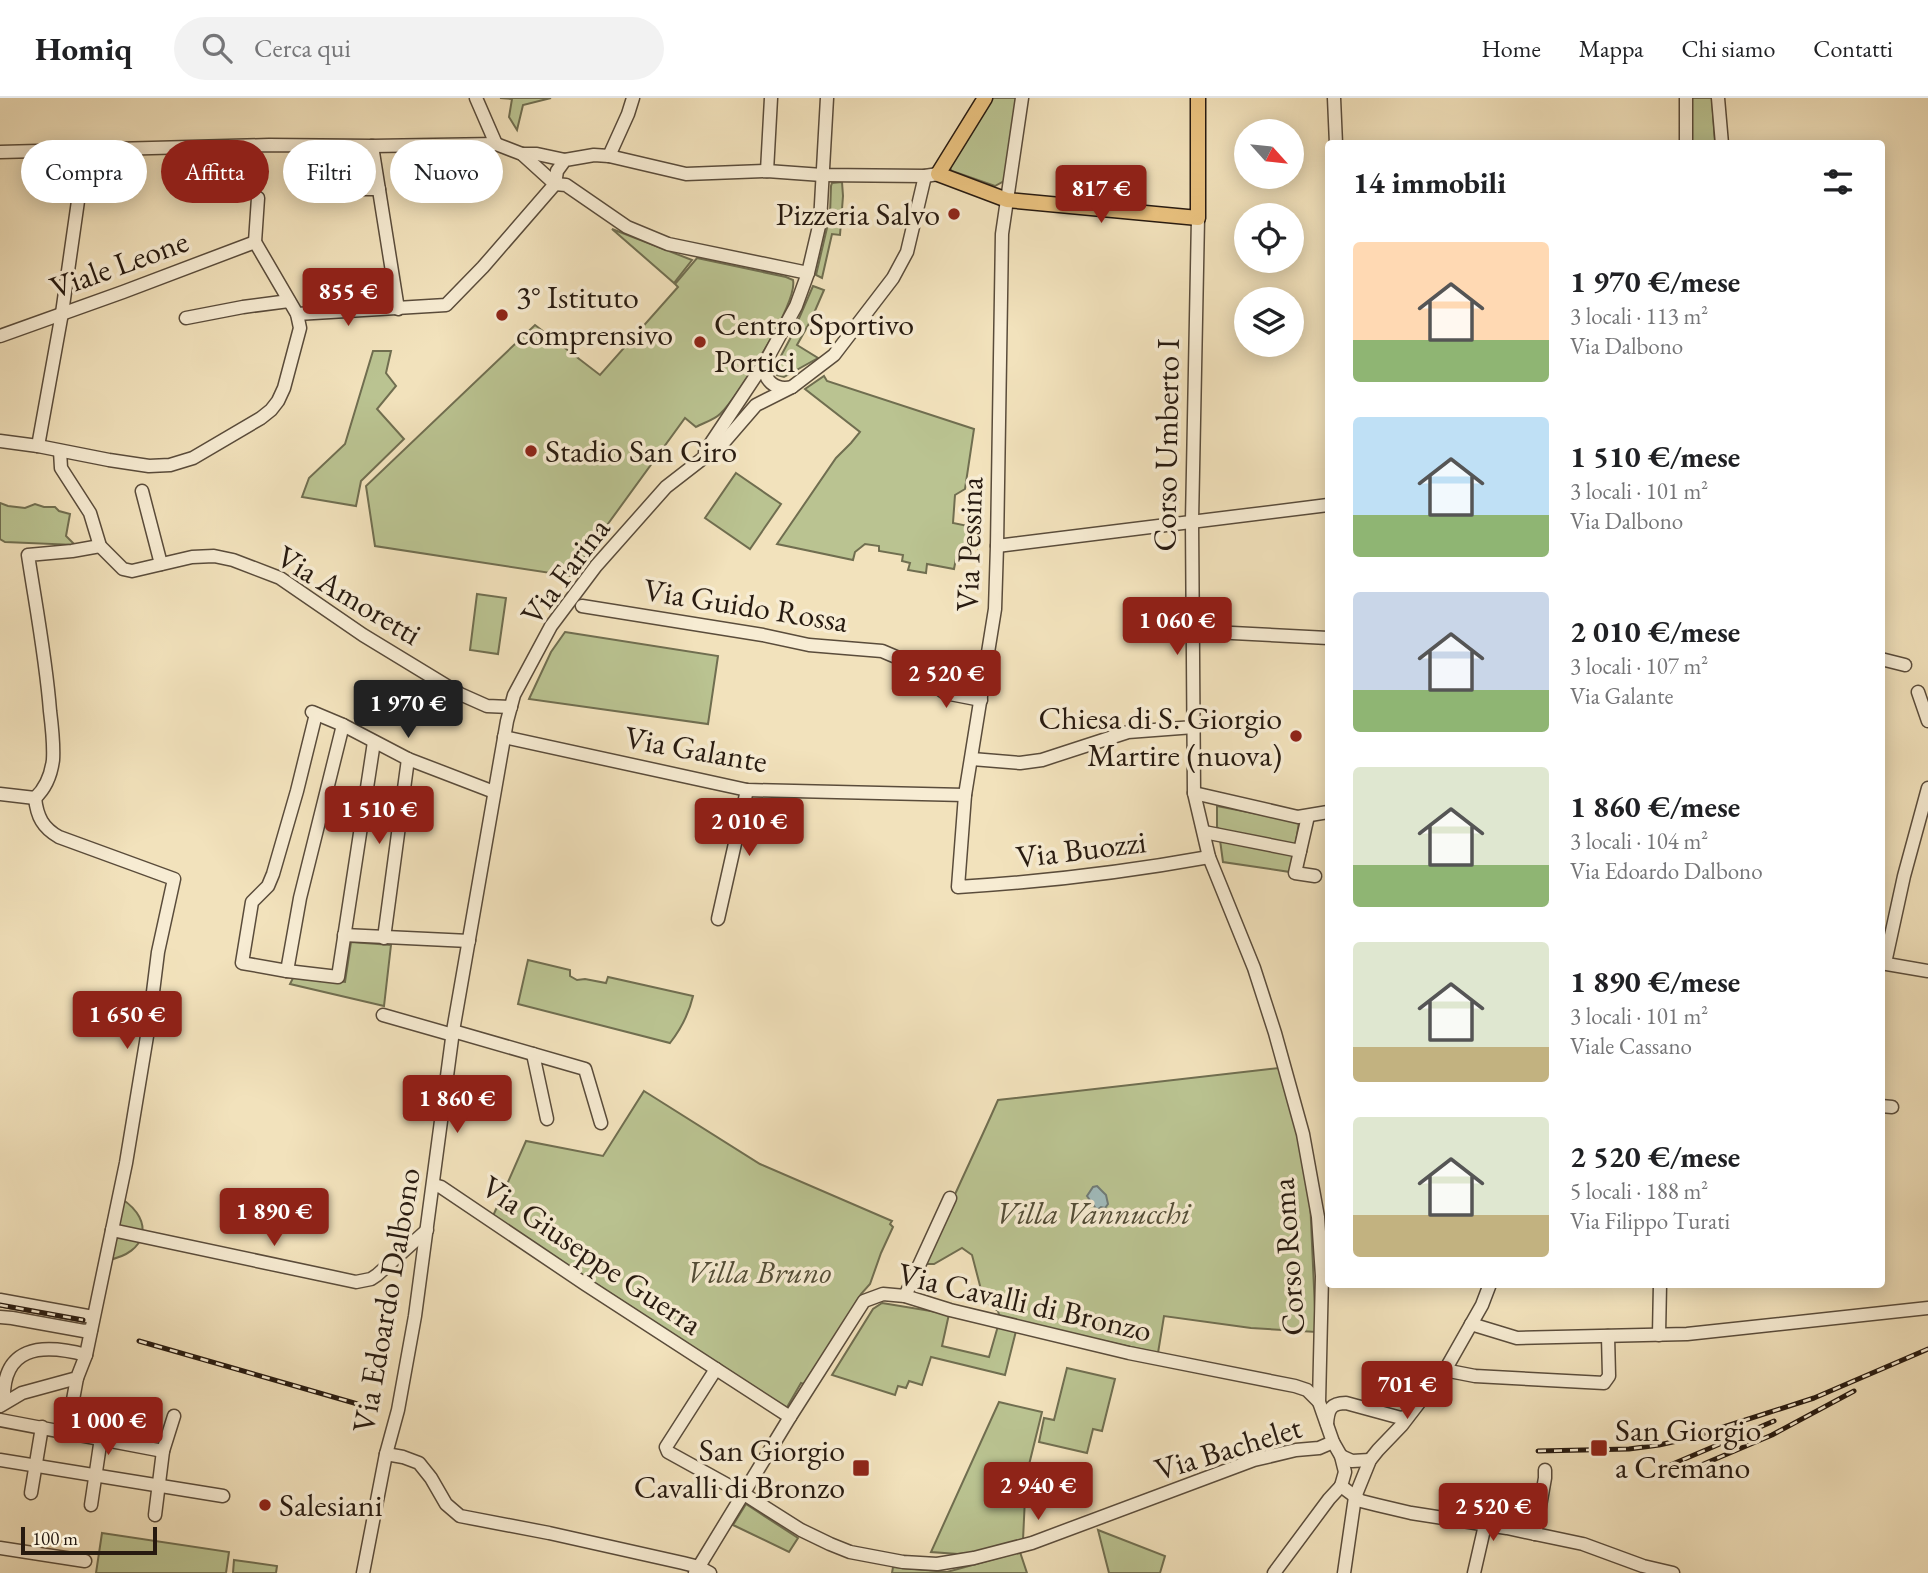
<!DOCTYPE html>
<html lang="it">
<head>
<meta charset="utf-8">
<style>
  body { margin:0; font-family:"EB Garamond",serif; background:#f2f2f2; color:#202124; height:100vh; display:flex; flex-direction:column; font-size:26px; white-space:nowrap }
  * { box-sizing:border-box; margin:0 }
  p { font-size:23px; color:#757577 }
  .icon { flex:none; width:38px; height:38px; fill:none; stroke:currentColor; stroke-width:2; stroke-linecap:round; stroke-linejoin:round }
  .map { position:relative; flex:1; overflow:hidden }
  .sheet { position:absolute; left:1325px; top:42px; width:560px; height:1148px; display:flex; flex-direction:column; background:#fff; border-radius:7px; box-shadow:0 4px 18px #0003 }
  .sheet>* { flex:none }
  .hud { position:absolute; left:21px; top:42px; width:665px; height:63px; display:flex; gap:14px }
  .needle { width:46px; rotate:117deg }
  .tools { position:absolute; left:1234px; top:21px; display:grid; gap:14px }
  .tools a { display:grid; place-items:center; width:70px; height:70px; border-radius:50%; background:#fff; box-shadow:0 4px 18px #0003; font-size:35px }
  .scale { position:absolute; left:21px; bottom:18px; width:136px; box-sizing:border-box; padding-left:7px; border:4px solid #271a10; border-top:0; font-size:19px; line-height:24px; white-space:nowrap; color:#271a10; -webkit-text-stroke:5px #f7ecd3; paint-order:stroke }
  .price { position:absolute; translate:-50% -60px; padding:0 16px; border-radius:7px; background:#8f2418; color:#fff; font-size:23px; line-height:46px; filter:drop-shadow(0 2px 4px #0008) }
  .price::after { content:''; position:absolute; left:50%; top:42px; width:21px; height:16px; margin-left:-10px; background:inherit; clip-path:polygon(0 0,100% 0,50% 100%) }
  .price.current { background:#222; color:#fff }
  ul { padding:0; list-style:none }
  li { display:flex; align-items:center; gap:21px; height:175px; padding:0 28px }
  li span { display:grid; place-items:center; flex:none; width:196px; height:140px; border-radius:7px; color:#555 }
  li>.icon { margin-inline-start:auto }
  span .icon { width:84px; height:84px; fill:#fffc; stroke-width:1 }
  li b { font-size:30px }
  h2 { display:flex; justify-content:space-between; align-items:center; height:84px; padding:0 28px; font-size:30px }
  .chip { padding:0 24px; border-radius:32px; background:#fff; box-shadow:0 4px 18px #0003; font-size:24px; line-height:63px }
  .chip.current { background:#8f2418; color:#fff }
  header { display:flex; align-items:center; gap:42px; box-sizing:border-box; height:98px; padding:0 35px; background:#fff; border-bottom:2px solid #e0e0e0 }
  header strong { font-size:33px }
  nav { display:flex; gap:38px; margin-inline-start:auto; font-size:24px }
  .search { width:490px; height:63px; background:#f2f2f2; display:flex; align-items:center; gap:18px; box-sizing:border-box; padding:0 24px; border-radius:38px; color:#757577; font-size:26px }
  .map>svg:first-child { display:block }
</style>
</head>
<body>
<header>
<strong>Homiq</strong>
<div class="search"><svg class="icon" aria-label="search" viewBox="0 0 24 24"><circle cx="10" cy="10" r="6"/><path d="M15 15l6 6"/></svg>Cerca qui</div>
<nav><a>Home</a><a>Mappa</a><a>Chi siamo</a><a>Contatti</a></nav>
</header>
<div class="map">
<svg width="1928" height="1475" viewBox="0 0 1928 1475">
  <rect width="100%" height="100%" fill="#f2e2bc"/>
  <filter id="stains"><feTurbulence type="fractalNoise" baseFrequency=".00286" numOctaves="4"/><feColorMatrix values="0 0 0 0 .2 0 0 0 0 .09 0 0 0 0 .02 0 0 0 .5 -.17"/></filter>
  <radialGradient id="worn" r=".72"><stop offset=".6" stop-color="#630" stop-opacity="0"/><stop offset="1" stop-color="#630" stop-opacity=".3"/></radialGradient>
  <g fill="#bac391" stroke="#706e50" stroke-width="2">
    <polygon points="500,0 551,0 523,7 517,32 509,19 512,1"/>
    <polygon points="993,0 1020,0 1004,83 995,88 952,73 949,69"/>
    <polygon points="1690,0 1712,0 1715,45 1691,45"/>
    <polygon points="842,84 843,98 840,137 832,136 822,180 816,177 830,117 831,88 832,85"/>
    <polygon points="612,131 692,162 674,185"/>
    <path d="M 697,160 L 786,179 L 793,182 C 798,204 738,299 720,316 C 714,322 703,325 696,329 L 685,320 L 570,478 L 375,448 L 366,388 L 535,227 L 600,277 L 678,189 L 675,186 Z"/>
    <polygon points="813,188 824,192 811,222 797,247 818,260 784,279 777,277 774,274 775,269 791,239"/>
    <polygon points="373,253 391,253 386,275 396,288 377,311 404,341 361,383 356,408 302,399 309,380 345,346"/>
    <polygon points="824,278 827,283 974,331 965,391 955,397 953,425 978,430 977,451 958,450 954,471 927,466 926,475 908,472 910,465 902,463 903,457 879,453 879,448 865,446 855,454 853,462 777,446 836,360 851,345 860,334 805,291"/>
    <polygon points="736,375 781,406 750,451 705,420"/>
    <polygon points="0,405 8,408 25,410 35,406 44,409 55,409 59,413 70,416 66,438 75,447 5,444 0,441"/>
    <polygon points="477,496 506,500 498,556 470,552"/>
    <polygon points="565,534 718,558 708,626 529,601 551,554"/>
    <polygon points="1217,708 1299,724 1296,744 1293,747 1219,731 1217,729"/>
    <polygon points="1220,742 1293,757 1290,774 1223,764"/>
    <polygon points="351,844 391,847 384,908 290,886 294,878 345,884"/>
    <path d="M 528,862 L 570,872 L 570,878 L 577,882 L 585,881 L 606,885 L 608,879 L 693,898 C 689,915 681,931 670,945 L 518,906 Z"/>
    <path d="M 1279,970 L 1295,1026 L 1310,1101 L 1316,1234 L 1251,1230 L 1164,1218 L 1158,1255 L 1000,1220 L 998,1213 L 984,1203 L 972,1157 L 962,1150 L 934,1166 L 925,1166 C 947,1110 974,1057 998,1002 Z"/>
    <polygon points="644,993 760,1066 892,1123 890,1126 893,1129 881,1155 870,1186 861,1196 806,1287 801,1285 786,1311 493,1118 526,1043 603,1058"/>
    <path d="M 122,1101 C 155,1123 147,1155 108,1162 Z"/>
    <polygon points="882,1205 949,1216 942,1248 989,1259 998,1228 1016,1233 1005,1277 931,1259 922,1287 909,1283 906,1290 898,1288 895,1297 832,1277 873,1211"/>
    <polygon points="1067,1270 1115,1281 1102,1333 1093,1331 1087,1355 1039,1344 1044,1320 1054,1322"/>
    <polygon points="999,1304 1042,1314 1026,1379 1023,1442 979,1454 958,1456 931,1454"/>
    <polygon points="746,1406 798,1440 789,1454 733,1427"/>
    <polygon points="1098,1432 1165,1458 1160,1475 1109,1475"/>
    <polygon points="102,1435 229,1454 226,1475 96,1475"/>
    <polygon points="1020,1454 1027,1475 892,1475 893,1469 947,1474"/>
    <polygon points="234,1462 277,1468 276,1475 233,1475"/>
  </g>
  <polygon fill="#a0bbbc" stroke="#707b77" stroke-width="2" points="1097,1088 1106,1097 1108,1106 1105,1110 1101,1109 1097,1112 1087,1098 1093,1089"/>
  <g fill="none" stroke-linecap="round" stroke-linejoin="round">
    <g stroke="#5a4c3b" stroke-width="15">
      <g id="minor">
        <polyline points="476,0 496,46"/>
        <path d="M 1022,0 L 1002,136 L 997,448 L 995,511 L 965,697 L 958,789 C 1042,784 1126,774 1209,759"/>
        <polyline points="1334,0 1336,46"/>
        <polyline points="1718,0 1722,46"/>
        <polyline points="1686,46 1686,0"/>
        <polyline points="372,48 398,211"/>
        <polyline points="0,54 269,47 372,48 496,46 522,56 555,86"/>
        <polyline points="522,56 537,56 565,62"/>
        <polyline points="609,58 628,16 633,0"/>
        <polyline points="767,73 771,0"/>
        <polyline points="555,86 557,73 565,62 594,57 609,58 686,76 767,73 822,77 925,78 938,76"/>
        <polyline points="555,86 566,87 627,129 668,146 808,175"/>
        <polyline points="340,91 379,91"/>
        <polyline points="1198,120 1192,423 1194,695 1209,759 1254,870 1275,935 1303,1036 1318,1119 1322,1178 1319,1304 1333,1344 1341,1358 1345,1374 1341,1388"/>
        <polyline points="297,216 446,207 483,169 555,86"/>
        <polyline points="186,220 243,209 289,203"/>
        <polyline points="0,238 123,194 255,144"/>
        <path d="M 766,265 C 762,282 775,293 792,289 L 834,257 L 893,180 L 907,154 L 925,78"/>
        <polyline points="0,343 38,348 109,362 149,368 170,367 193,360 261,320 271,312 278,303 284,290 300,230 297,216 255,144 258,100"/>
        <polyline points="38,348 62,215 80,89"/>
        <polyline points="60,353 61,370 90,415 100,448 123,471 132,473 192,459 214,458 233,462 280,480 363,537 460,596 487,608 511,609"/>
        <polyline points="705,354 767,261 796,208 808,175 820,124 827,0"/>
        <polyline points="142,393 161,466"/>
        <polyline points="997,448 1328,407"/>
        <polyline points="582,508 763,537 809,547 882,553 915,567 935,585 938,590 945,595 981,602"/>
        <polyline points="1193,533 1328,540"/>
        <polyline points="1881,561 1905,567"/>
        <polyline points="935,585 943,584 983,591"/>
        <polyline points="1918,594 1928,623"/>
        <polyline points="312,614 343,627 408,661 494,694"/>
        <polyline points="316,616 297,693 273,776 268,788 252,804 242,865 287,873 338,879 374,644"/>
        <polyline points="504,639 747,692 965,697"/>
        <polyline points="972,661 1020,665 1042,662 1128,634 1194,629"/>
        <polyline points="1194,695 1298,719 1328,714"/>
        <polyline points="0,696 35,700"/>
        <path d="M 35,700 C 46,690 51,677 53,662 C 54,646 52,629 50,613 C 46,561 36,509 28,457 L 72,453 L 100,448"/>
        <polyline points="1308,718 1295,775 1315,778"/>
        <polyline points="1204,734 1300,753"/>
        <polyline points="718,821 747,692"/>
        <polyline points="344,837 469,843"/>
        <polyline points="384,840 408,661"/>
        <polyline points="1881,865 1928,873"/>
        <polyline points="1885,865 1904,778 1928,690"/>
        <polyline points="287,873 300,800 343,627"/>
        <polyline points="383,917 453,937"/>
        <polyline points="453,933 585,971 601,1025"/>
        <polyline points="533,956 547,1021"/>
        <polyline points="1881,1008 1892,1009"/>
        <polyline points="434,1087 441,1089 585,1186 790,1319"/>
        <polyline points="112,1132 356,1184 371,1181 377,1177 427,1132"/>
        <polyline points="905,1198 950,1100"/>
        <polyline points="0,1202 93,1219"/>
        <polyline points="0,1219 12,1220 84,1233 91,1232"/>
        <polyline points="1471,1226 1517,1240 1687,1236 1928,1210"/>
        <polyline points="1659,1237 1660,1186"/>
        <polyline points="716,1271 666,1349 668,1354 744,1396 801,1432 830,1446 850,1454 903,1464 937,1466 974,1460 1032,1445 1254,1362 1296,1352 1319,1350 1333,1344"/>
        <polyline points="1444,1272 1475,1278 1604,1285 1609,1278 1608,1238"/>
        <path d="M 4,1305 C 1,1248 41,1245 86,1257"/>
        <path d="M 0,1308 L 22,1295 L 77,1280 L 86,1257 L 126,1065 L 149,926 L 158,854 L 174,781 L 59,739 C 43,730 37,719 35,700"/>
        <polyline points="0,1322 163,1353 174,1318"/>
        <path d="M 1327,1326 C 1328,1311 1331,1305 1346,1305 L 1401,1320 L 1408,1318"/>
        <polyline points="67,1334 77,1280"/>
        <polyline points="386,1356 403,1359 419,1365 431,1380 446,1406 460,1418 549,1435 683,1465 699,1469 710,1475"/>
        <polyline points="1341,1358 1352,1363 1370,1362"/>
        <polyline points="0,1362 223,1398"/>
        <polyline points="1341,1388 1361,1403 1377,1407 1411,1415 1507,1430 1583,1446 1643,1468 1673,1475"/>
        <polyline points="31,1395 42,1329"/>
        <polyline points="91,1407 101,1340"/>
        <polyline points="155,1417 163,1353"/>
        <polyline points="1535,1436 1545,1380 1545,1372"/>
        <polyline points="0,1450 85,1463"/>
        <polyline points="363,1475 386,1356 398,1312 415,1218 453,933 507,623 514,597 551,528 596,468 666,389 724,344 756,307 792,289"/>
        <polyline points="695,1475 790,1319 864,1203 883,1196 905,1198 950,1212 1129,1255 1295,1288 1307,1292 1319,1304"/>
        <polyline points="1274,1475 1329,1401 1341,1388"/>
        <polyline points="1344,1475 1355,1399 1370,1362 1378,1352 1402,1327 1448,1267 1482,1207 1490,1186"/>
        <polyline points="1474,1475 1485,1427"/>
      </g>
    </g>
    <g stroke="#271a10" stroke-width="17">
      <polyline id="major" points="985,0 938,76 1007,102 1198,120 1198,0"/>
    </g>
    <use href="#minor" stroke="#f7ecd3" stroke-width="12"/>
    <use href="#major" stroke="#e9c17e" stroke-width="14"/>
    <g stroke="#271a10" stroke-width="5">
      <g id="rail">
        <polyline points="0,1207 83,1222"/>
        <polyline points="139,1243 375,1311"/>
        <polyline points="1538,1353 1629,1351 1659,1347 1686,1341 1814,1300 1928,1251"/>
        <polyline points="1668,1368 1774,1323"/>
        <polyline points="1673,1379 1772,1337 1854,1293"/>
      </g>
    </g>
    <use href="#rail" stroke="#f7ecd3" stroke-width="2.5" stroke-dasharray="8" stroke-linecap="butt"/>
  </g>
  <g fill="#8f2418" stroke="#f7ecd3" stroke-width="2.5">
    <circle cx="954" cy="116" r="7"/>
    <circle cx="502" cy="217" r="7"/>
    <circle cx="700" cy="244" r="7"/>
    <circle cx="531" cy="353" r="7"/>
    <circle cx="1296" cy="638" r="7"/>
    <rect x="1590" y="1341" width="18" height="18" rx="3.5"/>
    <rect x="852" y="1361" width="18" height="18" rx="3.5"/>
    <circle cx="265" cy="1407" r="7"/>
  </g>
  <g text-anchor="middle" stroke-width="7" stroke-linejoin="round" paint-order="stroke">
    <g font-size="32" fill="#271a10" stroke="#f7ecd3" text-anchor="start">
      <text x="940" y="127" text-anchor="end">Pizzeria Salvo</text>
      <text x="516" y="210">3° Istituto<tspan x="516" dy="37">comprensivo</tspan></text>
      <text x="714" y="237">Centro Sportivo<tspan x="714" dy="37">Portici</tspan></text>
      <text x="545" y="364">Stadio San Ciro</text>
      <text x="1282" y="631" text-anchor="end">Chiesa di S. Giorgio<tspan x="1282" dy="37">Martire (nuova)</tspan></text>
      <text x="1615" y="1343">San Giorgio<tspan x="1615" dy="37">a Cremano</tspan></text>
      <text x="845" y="1363" text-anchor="end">San Giorgio<tspan x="845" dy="37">Cavalli di Bronzo</tspan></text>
      <text x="279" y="1418">Salesiani</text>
    </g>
    <g font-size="32" fill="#271a10" stroke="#f7ecd3">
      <text transform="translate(119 166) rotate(-20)" y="11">Viale Leone</text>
      <text transform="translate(1166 347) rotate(-89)" y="11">Corso Umberto I</text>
      <text transform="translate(969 446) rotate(-88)" y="11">Via Pessina</text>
      <text transform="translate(565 473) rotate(-53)" y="11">Via Farina</text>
      <text transform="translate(349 497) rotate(31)" y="11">Via Amoretti</text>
      <text transform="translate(746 507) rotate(9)" y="11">Via Guido Rossa</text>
      <text transform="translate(696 651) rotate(10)" y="11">Via Galante</text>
      <text transform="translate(1081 751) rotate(-7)" y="11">Via Buozzi</text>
      <text transform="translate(592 1157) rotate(34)" y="11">Via Giuseppe Guerra</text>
      <text transform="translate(1288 1159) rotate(-94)" y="11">Corso Roma</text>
      <text transform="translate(386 1202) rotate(-80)" y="11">Via Edoardo Dalbono</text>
      <text transform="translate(1025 1204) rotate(13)" y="11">Via Cavalli di Bronzo</text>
      <text transform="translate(1228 1350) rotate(-17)" y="11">Via Bachelet</text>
    </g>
    <g font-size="32" font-style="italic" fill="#534d37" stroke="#f7ecd3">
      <text x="1093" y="1126">Villa Vannucchi</text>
      <text x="759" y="1185">Villa Bruno</text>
    </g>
  </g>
  <rect width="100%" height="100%" filter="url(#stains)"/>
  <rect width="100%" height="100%" fill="url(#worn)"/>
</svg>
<div class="tools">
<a><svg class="needle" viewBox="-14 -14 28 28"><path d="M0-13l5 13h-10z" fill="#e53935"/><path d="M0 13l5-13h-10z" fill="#757577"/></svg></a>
<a><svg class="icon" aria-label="locate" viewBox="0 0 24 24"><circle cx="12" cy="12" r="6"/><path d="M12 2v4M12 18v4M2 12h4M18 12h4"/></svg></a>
<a><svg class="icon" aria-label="layers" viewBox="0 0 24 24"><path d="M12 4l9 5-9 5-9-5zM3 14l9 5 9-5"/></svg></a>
</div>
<div class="scale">100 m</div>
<b class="price" style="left:1101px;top:127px">817 €</b>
<b class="price" style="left:348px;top:230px">855 €</b>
<b class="price" style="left:1177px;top:559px">1 060 €</b>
<b class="price" style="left:946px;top:612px">2 520 €</b>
<b class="price current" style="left:408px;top:642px">1 970 €</b>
<b class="price" style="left:379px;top:748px">1 510 €</b>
<b class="price" style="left:749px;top:760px">2 010 €</b>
<b class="price" style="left:127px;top:953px">1 650 €</b>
<b class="price" style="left:457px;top:1037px">1 860 €</b>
<b class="price" style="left:274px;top:1150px">1 890 €</b>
<b class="price" style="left:1407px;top:1323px">701 €</b>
<b class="price" style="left:108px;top:1359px">1 000 €</b>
<b class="price" style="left:1038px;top:1424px">2 940 €</b>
<b class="price" style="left:1493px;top:1445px">2 520 €</b>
<div class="hud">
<a class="chip">Compra</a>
<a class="chip current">Affitta</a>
<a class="chip">Filtri</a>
<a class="chip">Nuovo</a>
</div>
<section class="sheet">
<h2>14 immobili<svg class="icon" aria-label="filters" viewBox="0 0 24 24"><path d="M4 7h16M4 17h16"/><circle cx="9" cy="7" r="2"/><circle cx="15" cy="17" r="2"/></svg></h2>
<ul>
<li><span style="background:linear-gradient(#ffd9b3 70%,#8fb573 0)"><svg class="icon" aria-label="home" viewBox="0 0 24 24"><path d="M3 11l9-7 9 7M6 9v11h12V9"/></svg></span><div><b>1 970 €/mese</b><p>3 locali · 113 m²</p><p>Via Dalbono</p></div></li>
<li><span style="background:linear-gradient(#bfe0f5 70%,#8fb573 0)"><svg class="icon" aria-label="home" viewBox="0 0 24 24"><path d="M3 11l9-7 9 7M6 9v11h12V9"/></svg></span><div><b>1 510 €/mese</b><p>3 locali · 101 m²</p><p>Via Dalbono</p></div></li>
<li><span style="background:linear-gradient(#c9d6e8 70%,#8fb573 0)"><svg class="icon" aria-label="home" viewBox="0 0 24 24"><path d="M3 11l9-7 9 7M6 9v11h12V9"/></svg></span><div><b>2 010 €/mese</b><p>3 locali · 107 m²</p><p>Via Galante</p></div></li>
<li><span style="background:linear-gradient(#dfe7d0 70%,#8fb573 0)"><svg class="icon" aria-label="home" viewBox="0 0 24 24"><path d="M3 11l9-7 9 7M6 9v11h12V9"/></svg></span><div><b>1 860 €/mese</b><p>3 locali · 104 m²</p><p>Via Edoardo Dalbono</p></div></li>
<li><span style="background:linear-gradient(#dfe7d0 75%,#c2b280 0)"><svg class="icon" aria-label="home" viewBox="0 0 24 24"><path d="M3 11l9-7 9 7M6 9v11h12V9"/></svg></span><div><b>1 890 €/mese</b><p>3 locali · 101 m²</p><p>Viale Cassano</p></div></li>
<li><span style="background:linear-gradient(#dfe7d0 70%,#c2b280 0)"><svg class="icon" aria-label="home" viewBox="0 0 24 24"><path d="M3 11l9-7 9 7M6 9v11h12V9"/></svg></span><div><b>2 520 €/mese</b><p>5 locali · 188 m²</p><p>Via Filippo Turati</p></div></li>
</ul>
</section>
</div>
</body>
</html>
